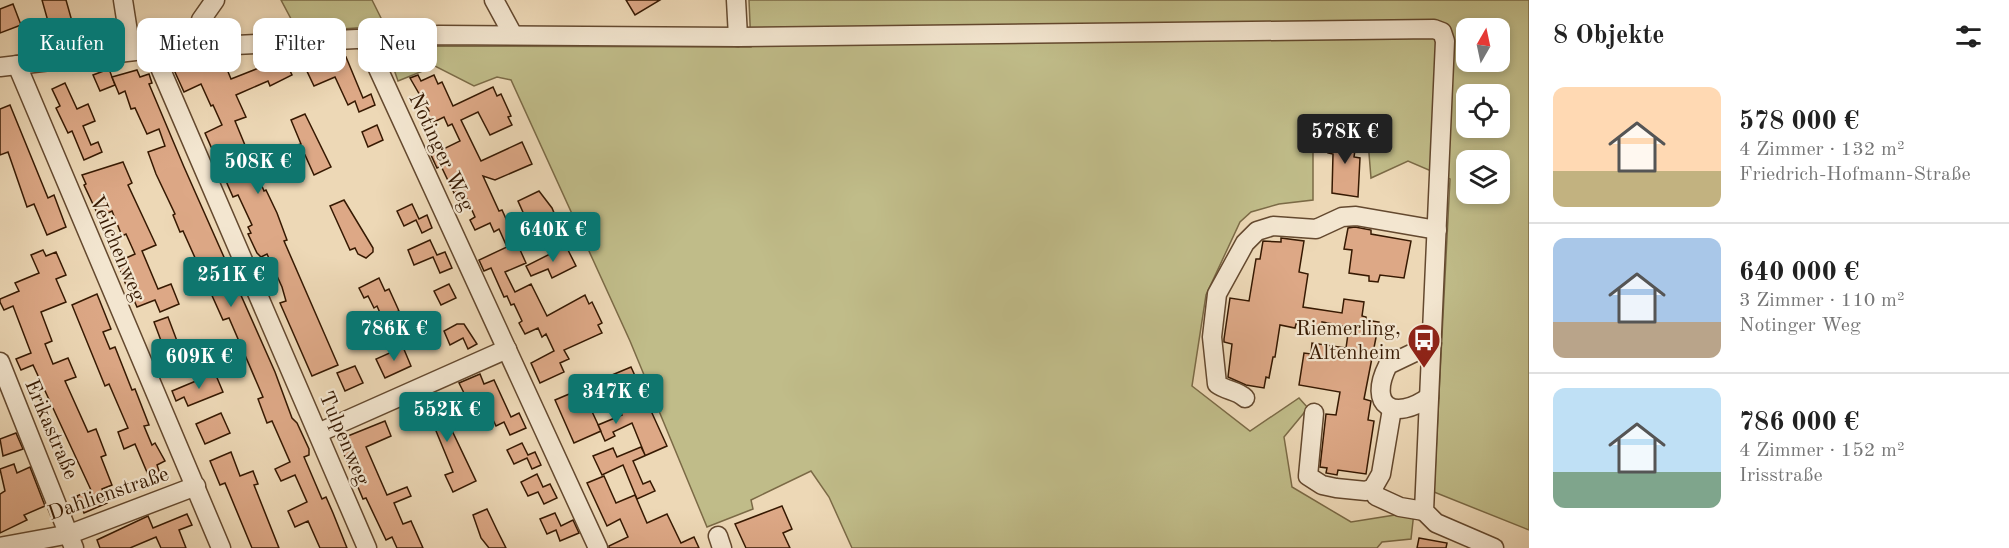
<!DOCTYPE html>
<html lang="de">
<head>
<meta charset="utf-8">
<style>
  body { margin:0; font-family:"Old Standard TT",serif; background:#f2f2f2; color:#222; height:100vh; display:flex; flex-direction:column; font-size:22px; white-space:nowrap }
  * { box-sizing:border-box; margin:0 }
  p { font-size:20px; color:#767676 }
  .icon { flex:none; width:33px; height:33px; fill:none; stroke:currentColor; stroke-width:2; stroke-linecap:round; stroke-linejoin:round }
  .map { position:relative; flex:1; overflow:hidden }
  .sheet { display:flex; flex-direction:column; background:#fff; width:480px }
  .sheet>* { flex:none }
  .banner { position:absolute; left:18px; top:18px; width:570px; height:54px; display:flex; gap:12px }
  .needle { width:39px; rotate:9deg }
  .buttons { position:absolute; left:1456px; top:18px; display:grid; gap:12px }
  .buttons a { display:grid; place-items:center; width:54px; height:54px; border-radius:12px; background:#fff; box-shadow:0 3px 9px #0003; font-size:30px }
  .price { position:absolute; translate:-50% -51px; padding:0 14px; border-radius:6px; background:#0f766e; color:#fff; font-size:20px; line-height:39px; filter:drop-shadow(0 2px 3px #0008) }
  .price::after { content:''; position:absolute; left:50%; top:36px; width:18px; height:14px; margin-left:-9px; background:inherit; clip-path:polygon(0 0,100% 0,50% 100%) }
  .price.current { background:#222; color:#fff }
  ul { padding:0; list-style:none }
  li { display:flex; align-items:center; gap:18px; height:150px; padding:0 24px }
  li+li { border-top:2px solid #e0e0e0 }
  li span { display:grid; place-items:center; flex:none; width:168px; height:120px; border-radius:12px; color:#555 }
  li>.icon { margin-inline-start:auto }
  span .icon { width:72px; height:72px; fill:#fffc; stroke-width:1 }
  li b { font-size:26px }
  h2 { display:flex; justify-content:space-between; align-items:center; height:72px; padding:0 24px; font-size:26px }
  .tag { padding:0 21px; border-radius:12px; background:#fff; box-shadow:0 3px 9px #0003; font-size:21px; line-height:54px }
  .tag.current { background:#0f766e; color:#fff }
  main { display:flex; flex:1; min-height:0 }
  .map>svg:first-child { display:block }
</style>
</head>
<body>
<main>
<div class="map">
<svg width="1529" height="548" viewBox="0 0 1529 548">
  <rect width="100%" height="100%" fill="#edd8b6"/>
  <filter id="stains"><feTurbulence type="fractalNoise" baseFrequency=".00333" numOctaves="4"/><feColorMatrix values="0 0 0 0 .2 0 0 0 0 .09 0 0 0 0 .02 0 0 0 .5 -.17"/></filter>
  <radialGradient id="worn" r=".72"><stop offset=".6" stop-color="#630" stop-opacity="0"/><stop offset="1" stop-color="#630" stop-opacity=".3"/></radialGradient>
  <g fill="#c0bc89" stroke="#7b6a46" stroke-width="1.5" fill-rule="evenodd">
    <polygon points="281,0 372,0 385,26 298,32"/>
    <path d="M 749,0 L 1529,0 L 1529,530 L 1434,492 L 1450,179 L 1408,161 L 1371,178 L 1367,129 L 1316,125 L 1313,145 L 1313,200 L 1279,204 L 1251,212 L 1240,222 L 1206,295 L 1192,386 L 1250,431 L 1299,398 L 1308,408 L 1284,437 L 1292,487 L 1351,522 L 1414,512 L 1411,539 L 1382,542 L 1377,548 L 852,548 L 829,497 L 811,471 L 751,500 L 753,509 L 707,527 L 630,341 L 511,80 L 497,77 L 474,86 L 435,66 L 398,81 L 389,55 L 395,49 L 438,46 L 751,47 ZM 1467,28 L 1500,28 L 1500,62 L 1467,62 ZM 1467,94 L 1500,94 L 1500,128 L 1467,128 ZM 1467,160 L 1500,160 L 1500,194 L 1467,194 Z"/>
  </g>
  <g fill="#dda886" stroke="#361902" stroke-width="1.5">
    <polygon points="42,0 66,0 75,32 53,39"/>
    <polygon points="626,0 660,0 635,15"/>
    <polygon points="13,4 21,25 0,33 0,9"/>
    <polygon points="329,56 332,63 346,57 363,98 371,94 375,105 359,112 355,101 348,105 335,77 314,86 305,67"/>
    <polygon points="222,57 231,79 284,58 292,75 270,86 268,81 236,95 246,117 235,121 264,191 266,190 277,213 287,240 284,241 338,365 312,376 280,303 286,301 282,287 267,254 261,257 257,253 248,234 251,233 248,227 252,225 238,195 233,197 205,133 222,125 213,105 211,106 201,84 184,92 174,70 192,62 194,68"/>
    <polygon points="109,69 115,85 100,91 93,75"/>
    <polygon points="137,70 140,77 149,74 152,83 149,84 184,167 275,372 292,418 297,423 309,449 309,455 304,457 322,499 326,497 333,513 347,548 320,548 308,521 295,527 288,511 307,502 295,475 281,481 275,469 290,462 272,421 267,423 258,399 263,397 229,318 223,320 183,231 180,232 173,215 175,214 156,174 148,152 165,146 159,129 147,134 135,108 131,109 125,91 119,94 112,77"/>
    <polygon points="418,75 421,81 434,75 438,84 442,82 453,106 493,87 497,96 501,94 511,116 508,117 512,125 490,135 478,112 461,120 481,161 522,142 532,164 495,180 483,176 499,211 502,210 526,263 505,272 515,292 531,284 547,316 585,295 589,304 592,302 602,323 598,325 602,333 564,350 569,359 560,363 564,372 540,383 531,363 554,351 546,334 542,337 538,328 525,334 519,323 522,321 514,304 511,305 507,296 504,297 491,268 484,271 479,260 507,247 499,229 494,232 490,223 475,230 470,220 475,217 467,199 464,201 459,191 454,193 441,166 437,168 431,155 460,141 452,124 448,126 444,117 430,124 425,113 429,111 410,78"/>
    <polygon points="65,83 77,109 88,104 95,121 83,126 91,145 98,142 102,152 84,160 72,131 68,133 56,108 60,106 52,89"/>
    <polygon points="10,105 48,198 54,195 66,227 47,235 34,204 27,207 8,152 0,155 0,109"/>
    <polygon points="305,114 331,167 314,175 305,155 302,156 297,145 301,144 291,120"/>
    <polygon points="377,125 383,140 368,147 362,132"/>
    <polygon points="1331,133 1357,137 1354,157 1360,158 1358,197 1332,193 1333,154 1328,153"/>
    <polygon points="123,162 132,183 128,185 156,245 142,251 158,289 171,284 179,304 160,312 155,300 137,307 133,298 131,298 117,262 135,254 126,234 122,236 112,211 99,217 84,185 86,184 82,175"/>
    <polygon points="539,191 552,208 557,220 553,221 557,229 535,239 518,201"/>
    <polygon points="344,200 373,248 373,252 366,258 358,254 355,248 350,250 330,206"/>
    <polygon points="412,204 419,219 427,215 432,228 422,233 416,220 404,226 397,211"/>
    <polygon points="1355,227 1371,230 1371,234 1411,241 1404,278 1380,275 1378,282 1369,281 1369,276 1349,273 1352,250 1344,249 1348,228"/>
    <polygon points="1281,238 1304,241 1299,272 1308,274 1303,307 1342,313 1344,299 1364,302 1362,316 1366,317 1366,320 1379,322 1364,399 1371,401 1368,420 1374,421 1366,474 1338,470 1337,475 1326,473 1327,468 1320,467 1326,414 1336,415 1340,392 1299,385 1304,353 1311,354 1312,343 1346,348 1349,327 1322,322 1321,328 1296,324 1295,328 1280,325 1275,357 1273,357 1269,378 1266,377 1264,388 1246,385 1228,377 1232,344 1224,342 1224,339 1230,298 1249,301 1256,259 1260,259 1263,241 1281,242"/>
    <polygon points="430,240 437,255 445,252 452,268 440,273 433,257 414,265 408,250"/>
    <polygon points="566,246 576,266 552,278 548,269 531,276 526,266"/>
    <polygon points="43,250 46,256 56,252 66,275 56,279 66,302 41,312 52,341 45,344 53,364 68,358 76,377 65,381 88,432 96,429 106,455 101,457 112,485 102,489 107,503 84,513 77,496 91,490 33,365 21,370 16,359 31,353 13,306 4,310 0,302 0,299 19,291 15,283 39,273 31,255"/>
    <polygon points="379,278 385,291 389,289 399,311 396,312 401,323 387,329 377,306 374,308 368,296 364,298 359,288"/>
    <polygon points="449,284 456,298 441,305 434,291"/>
    <polygon points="97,294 111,329 103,332 110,349 115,347 132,390 135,389 149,425 144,426 152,445 155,443 165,461 157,465 162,480 152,484 135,444 124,449 118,432 128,428 109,384 105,386 72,305"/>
    <polygon points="168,317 177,341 163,346 154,322"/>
    <polygon points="457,324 464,324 477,344 468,349 463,338 450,345 444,331"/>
    <polygon points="403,347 411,366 385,378 376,359"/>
    <polygon points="355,366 363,383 345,391 337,373"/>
    <polygon points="631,367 667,446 633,461 643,484 650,481 655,491 637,499 623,465 602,475 593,456 613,448 617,457 641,447 645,455 632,423 613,432 615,436 605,441 598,425 622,415 614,397 589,405 601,431 574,443 555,400 581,389 584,396 609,386 605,378"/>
    <polygon points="215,373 223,392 188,406 184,397 176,401 172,391"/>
    <polygon points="480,374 484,384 494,380 511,417 519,413 526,428 510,435 504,422 496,426 482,397 478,398 475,393 466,397 459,383"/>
    <polygon points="426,398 432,410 449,402 456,415 447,420 476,481 453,492 445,475 453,472 429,414 417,419 411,405"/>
    <polygon points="221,413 230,433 205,444 196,424"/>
    <polygon points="385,421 391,436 366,447 387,495 407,487 411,496 394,503 403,524 411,521 423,548 397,548 392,537 386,540 366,498 363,499 338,440"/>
    <polygon points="16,433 23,449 3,456 0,439"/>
    <polygon points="522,443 528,455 535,452 541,465 532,469 527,458 514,464 507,450"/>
    <polygon points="231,452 240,476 253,471 258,484 254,485 279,548 252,548 225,483 220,485 210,461"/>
    <polygon points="14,464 17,473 30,467 45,506 24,515 27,520 0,533 0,494 5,491 0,469"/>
    <polygon points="537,474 543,487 550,484 557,498 544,504 538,492 528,496 521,482"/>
    <polygon points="604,476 616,503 635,495 647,523 667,514 681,543 694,537 699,548 609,548 609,546 628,537 620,519 607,526 587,483"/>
    <polygon points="782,506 792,529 783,533 790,548 746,548 735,524"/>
    <polygon points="487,509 497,530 506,548 489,548 481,538 473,515"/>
    <polygon points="555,513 561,526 573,520 579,533 560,541 556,530 547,534 540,519"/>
    <polygon points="187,514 192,525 179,530 186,548 161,548 156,537 130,548 100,548 97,540 148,516 153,528"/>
    <polygon points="1419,538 1447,543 1446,548 1417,548"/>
  </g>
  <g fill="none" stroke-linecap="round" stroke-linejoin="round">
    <g stroke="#64492f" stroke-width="21">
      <g id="minor">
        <polyline points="123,0 131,51"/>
        <polyline points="494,0 513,35"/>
        <polyline points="736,0 738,37"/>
        <polyline points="364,38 598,548"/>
        <polyline points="196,47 201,20 215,0"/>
        <polyline points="152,49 367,548"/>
        <polyline points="17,65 221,548"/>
        <polyline points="0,67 152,49 439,35 738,37 1434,29 1442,32 1445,41 1424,511 1436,523 1494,548"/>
        <polyline points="0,362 74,548"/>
        <path d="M 1429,397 C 1394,422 1367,406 1388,365 L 1432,344"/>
        <path d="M 1245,398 C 1237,390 1226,391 1217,384 L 1212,337 L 1217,294 L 1245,243 L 1257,231 L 1273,226 L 1316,229 L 1342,217 L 1356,216 L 1437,230"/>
        <polyline points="1314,413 1308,476 1322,485 1336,488 1366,491 1373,488 1381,474 1392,409"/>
        <polyline points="318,433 507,349"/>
        <polyline points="1373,488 1376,496 1400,507 1424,511"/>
        <polyline points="718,536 722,548"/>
        <polyline points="0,547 70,534 196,486"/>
      </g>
    </g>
    <use href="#minor" stroke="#f3e6d0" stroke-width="18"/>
  </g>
  <defs>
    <g id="bus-pin" transform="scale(1.725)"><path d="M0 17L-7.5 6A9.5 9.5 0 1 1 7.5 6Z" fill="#8f2418" stroke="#f3e6d0"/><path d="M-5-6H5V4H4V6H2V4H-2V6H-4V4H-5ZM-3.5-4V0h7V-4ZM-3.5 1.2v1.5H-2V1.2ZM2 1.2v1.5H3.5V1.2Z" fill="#fff"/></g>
  </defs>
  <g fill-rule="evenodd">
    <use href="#bus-pin" x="1424" y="340"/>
  </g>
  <g text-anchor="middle" stroke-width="4.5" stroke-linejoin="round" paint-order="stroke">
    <g font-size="21" fill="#361902" stroke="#f3e6d0">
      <text transform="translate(442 152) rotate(65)" y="7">Notinger Weg</text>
      <text transform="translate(118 248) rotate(67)" y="7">Veilchenweg</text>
      <text transform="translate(52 429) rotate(67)" y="7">Erikastraße</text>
      <text transform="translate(345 438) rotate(67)" y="7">Tulpenweg</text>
      <text transform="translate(108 493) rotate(-19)" y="7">Dahlienstraße</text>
    </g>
    <g font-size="21" fill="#361902" stroke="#f3e6d0" text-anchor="end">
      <text x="1401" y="335">Riemerling,<tspan x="1401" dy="24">Altenheim</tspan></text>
    </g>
  </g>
  <rect width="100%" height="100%" filter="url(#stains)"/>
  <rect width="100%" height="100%" fill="url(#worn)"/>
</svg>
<div class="buttons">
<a><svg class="needle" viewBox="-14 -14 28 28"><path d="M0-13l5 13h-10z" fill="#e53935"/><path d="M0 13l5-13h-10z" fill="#767676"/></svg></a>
<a><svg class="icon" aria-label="locate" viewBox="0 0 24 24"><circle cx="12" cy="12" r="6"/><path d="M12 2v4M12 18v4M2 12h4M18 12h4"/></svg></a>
<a><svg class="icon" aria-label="layers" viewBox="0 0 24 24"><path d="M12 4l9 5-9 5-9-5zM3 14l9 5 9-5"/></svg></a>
</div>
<b class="price current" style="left:1345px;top:165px">578K €</b>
<b class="price" style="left:258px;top:195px">508K €</b>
<b class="price" style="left:553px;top:263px">640K €</b>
<b class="price" style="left:231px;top:308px">251K €</b>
<b class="price" style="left:394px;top:362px">786K €</b>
<b class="price" style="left:199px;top:390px">609K €</b>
<b class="price" style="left:616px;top:425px">347K €</b>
<b class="price" style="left:447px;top:443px">552K €</b>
<div class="banner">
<a class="tag current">Kaufen</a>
<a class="tag">Mieten</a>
<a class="tag">Filter</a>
<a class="tag">Neu</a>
</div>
</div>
<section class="sheet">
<h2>8 Objekte<svg class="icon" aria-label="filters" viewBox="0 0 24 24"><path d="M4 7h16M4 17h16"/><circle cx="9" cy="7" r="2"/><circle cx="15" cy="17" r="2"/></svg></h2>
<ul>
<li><span style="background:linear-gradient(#ffd9b3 70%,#c2b280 0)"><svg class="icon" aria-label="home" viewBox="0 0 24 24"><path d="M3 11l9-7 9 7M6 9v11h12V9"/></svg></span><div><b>578 000 €</b><p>4 Zimmer · 132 m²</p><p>Friedrich-Hofmann-Straße</p></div></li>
<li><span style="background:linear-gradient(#a9c7e8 70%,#b9a48a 0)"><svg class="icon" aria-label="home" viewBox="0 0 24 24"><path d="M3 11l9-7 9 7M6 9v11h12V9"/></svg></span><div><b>640 000 €</b><p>3 Zimmer · 110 m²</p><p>Notinger Weg</p></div></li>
<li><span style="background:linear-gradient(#bfe0f5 70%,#7fa58c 0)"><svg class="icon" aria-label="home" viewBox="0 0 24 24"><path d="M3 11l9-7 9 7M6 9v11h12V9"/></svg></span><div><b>786 000 €</b><p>4 Zimmer · 152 m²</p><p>Irisstraße</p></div></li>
</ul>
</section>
</main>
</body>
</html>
